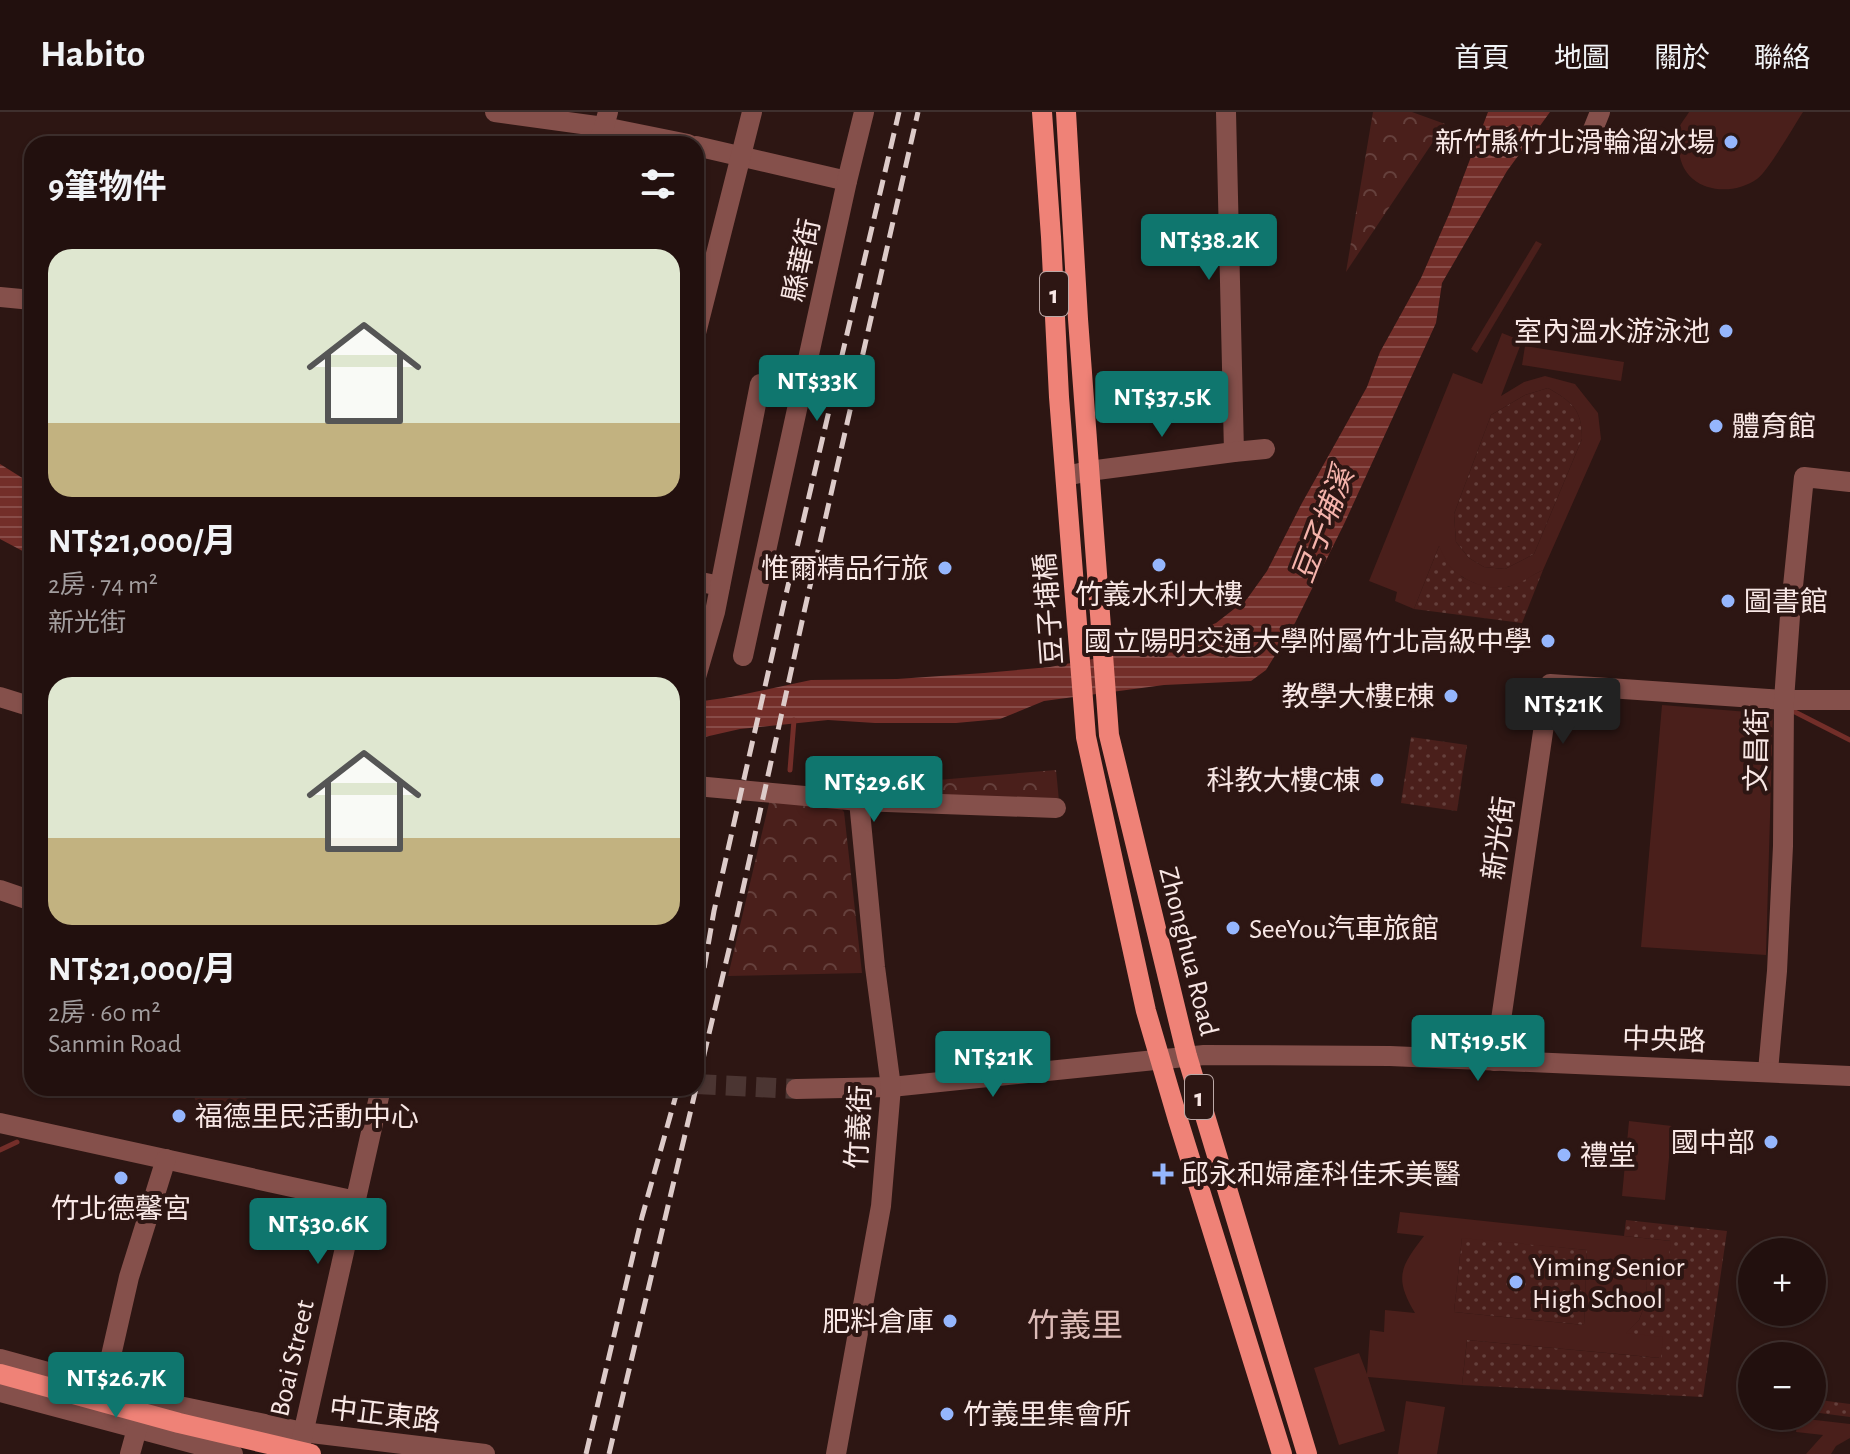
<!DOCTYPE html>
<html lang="zh-TW">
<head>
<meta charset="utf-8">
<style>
  body { margin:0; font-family:"Alegreya Sans","Noto Sans TC",sans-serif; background:#2e1e1c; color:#f1f3f6; height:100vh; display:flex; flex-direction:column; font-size:30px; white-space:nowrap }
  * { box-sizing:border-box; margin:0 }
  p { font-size:26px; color:#a29d9e }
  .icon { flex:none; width:44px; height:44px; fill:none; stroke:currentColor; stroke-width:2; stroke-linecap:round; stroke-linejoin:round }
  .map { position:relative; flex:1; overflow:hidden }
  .sheet { position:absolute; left:24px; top:24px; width:680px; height:960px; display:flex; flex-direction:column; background:#22100e; border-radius:24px; box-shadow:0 2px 6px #0004,0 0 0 2px #3f302e }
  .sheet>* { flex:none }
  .controls { position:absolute; left:1738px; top:1126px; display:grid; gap:16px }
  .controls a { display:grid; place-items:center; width:88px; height:88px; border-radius:50%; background:#22100e; box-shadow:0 2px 6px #0004,0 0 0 2px #3f302e; font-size:40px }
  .price { position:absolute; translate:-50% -68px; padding:0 18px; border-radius:8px; background:#0f766e; color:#fff; font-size:26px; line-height:52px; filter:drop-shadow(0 2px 4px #0008) }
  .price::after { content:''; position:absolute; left:50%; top:48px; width:24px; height:18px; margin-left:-12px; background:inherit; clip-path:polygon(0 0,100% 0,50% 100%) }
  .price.on { background:#222; color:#fff }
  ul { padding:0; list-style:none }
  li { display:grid; align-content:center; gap:16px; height:424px; padding:0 24px }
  li span { display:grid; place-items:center; height:248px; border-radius:24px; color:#555 }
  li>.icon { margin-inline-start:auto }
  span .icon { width:144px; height:144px; fill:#fffc; stroke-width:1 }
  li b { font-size:34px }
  h2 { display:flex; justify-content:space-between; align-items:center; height:96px; padding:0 24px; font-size:34px }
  header { display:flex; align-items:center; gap:48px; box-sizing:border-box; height:112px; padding:0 40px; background:#22100e; border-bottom:2px solid #3f302e }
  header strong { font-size:38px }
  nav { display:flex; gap:44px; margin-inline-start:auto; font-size:28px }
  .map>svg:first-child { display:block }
</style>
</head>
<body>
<header>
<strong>Habito</strong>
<nav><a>首頁</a><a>地圖</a><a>關於</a><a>聯絡</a></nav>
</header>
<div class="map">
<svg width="1850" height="1342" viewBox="0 0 1850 1342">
  <defs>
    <pattern id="grass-dots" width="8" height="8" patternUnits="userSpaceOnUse" patternTransform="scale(2)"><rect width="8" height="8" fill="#4a1f1b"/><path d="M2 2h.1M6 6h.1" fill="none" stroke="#65403c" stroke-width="1.8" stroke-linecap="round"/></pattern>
    <pattern id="park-crowns" width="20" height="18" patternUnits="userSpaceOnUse" patternTransform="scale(2)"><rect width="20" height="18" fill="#4a1f1b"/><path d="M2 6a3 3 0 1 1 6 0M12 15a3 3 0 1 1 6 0" fill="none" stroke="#65403c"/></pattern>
    <pattern id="water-rules" width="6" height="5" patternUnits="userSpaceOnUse" patternTransform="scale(2)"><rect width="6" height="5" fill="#732e29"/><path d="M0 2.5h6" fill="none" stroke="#884c48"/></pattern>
  </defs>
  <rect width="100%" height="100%" fill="#2d1613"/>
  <g fill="url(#grass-dots)">
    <path d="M 1548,276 C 1572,290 1582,297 1582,327 L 1534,442 L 1505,457 L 1484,455 L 1469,446 L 1456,430 L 1454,402 L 1491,303 L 1525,283 Z"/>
    <polygon points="1439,434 1462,465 1475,471 1492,475 1508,475 1543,458 1522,511 1414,497"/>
    <polygon points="1411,625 1467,633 1457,699 1401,691"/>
    <polygon points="1626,1108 1727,1119 1703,1285 1462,1273 1467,1228 1660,1246 1625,1221 1639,1208 1646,1190 1647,1168 1632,1144 1671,1129 1624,1124"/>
    <polygon points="1462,1125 1587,1138 1584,1213 1454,1200"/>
    <polygon points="1812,1287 1850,1292 1850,1305 1812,1300"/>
  </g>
  <g fill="url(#park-crowns)">
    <polygon points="1373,0 1412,0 1445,12 1346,160"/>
    <polygon points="1056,658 1059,689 807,679"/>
    <polygon points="770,687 836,690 844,700 862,861 728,864"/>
    <polygon points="190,976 265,976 205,1009"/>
  </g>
  <g fill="#4a1f1b" fill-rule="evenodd">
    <path d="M 1689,0 L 1803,0 C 1794,14 1768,59 1757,67 C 1727,88 1679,77 1679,35 C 1679,29 1677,21 1679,16 C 1681,11 1686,5 1689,0 Z"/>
    <polygon points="1536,129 1542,132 1477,241 1471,237"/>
    <path d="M 1502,221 L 1522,229 L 1501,284 L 1524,270 L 1545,264 L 1575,272 L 1598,301 L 1601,327 L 1543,458 C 1532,463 1519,473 1507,475 C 1487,479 1460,468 1448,452 C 1445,447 1442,440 1439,434 L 1414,497 L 1395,489 L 1397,480 L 1369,469 L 1453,261 L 1482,272 ZM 1548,276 C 1572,290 1582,297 1582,327 L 1534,442 L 1505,457 L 1484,455 L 1469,446 L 1456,430 L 1454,402 L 1491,303 L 1525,283 Z"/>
    <polygon points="1525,234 1624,250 1621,269 1522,253"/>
    <polygon points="1662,593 1773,602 1766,843 1641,835"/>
    <polygon points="1629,1009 1672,1014 1665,1088 1622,1084"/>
    <path d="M 1400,1100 L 1671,1129 L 1668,1150 L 1633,1145 L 1642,1155 L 1647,1168 L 1646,1190 L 1639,1208 L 1626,1221 L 1663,1225 L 1661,1246 L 1467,1228 L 1462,1273 L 1368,1265 L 1385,1319 L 1339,1333 L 1314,1256 L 1359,1241 L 1367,1262 L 1370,1218 L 1384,1220 L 1385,1198 L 1415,1201 C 1394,1166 1400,1155 1424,1124 L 1397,1121 ZM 1462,1126 L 1587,1138 L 1584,1213 L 1454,1200 Z"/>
    <polygon points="1406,1289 1445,1295 1437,1342 1398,1342"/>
    <polygon points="1798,1306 1850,1312 1850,1326 1836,1334 1831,1342 1806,1342 1823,1323 1796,1320"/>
  </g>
  <g fill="url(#water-rules)">
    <polygon points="1488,0 1550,0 1507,59 1442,171 1436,211 1345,410 1295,511 1266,558 1251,569 1164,573 1044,589 1000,607 956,611 875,611 828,608 740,617 696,627 696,590 731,585 811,568 897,567 984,561 1050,555 1161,534 1216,511 1247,487 1267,459 1302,391 1367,275 1380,240 1421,166 1450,100"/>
    <polygon points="0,352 32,372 32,444 0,427"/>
  </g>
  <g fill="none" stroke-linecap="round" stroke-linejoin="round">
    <g stroke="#732e29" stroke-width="5">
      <polyline points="1791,598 1850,628"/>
      <polyline points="790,658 794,608"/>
      <polyline points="0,1038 17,1030"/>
    </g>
    <polyline stroke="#4b3532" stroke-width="20" stroke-dasharray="20 10" stroke-linecap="butt" points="696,972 796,977"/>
    <g stroke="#85504b" stroke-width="20">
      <polyline points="495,0 604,15 688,32"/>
      <polyline points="1226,0 1234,340"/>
      <polyline points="1590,25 1600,0"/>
      <polyline points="597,32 604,15 608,0"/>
      <polyline points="696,34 847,69"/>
      <polyline points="0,185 32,188"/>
      <polyline points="696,221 752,0"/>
      <polyline points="1066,364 1089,359 1234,340 1265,337"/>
      <polyline points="696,469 720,474"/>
      <polyline points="743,544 847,69 864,0"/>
      <polyline points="696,565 715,500 760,272"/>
      <polyline points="0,585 32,595"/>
      <polyline points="696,674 859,689 1056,696"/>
      <polyline points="0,778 32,789"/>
      <polyline points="1495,949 1550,572 1784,588 1850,588"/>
      <polyline points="1768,959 1777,859 1783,734 1784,588 1790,504 1804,365 1850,370"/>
      <polyline points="796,977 891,975 1204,943 1390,944 1850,964"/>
      <polyline points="0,1011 356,1089"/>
      <polyline points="0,1247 146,1287 303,1320 485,1342"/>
      <polyline points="0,1280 233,1342"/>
      <polyline points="97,1305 129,1165 166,1047"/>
      <polyline points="301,1331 381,976"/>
      <polyline points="130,1342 140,1306"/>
      <polyline points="836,1342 881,1094 891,975 875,855 859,689"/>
    </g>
    <g stroke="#ef8277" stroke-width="20">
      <polyline points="1042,0 1051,125 1059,285 1086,625 1146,899 1178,1008 1282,1342"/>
      <polyline points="1066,0 1078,207 1109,623 1187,944 1307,1342"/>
    </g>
    <g stroke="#ddcbc9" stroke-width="5" stroke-dasharray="16 8" stroke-linecap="butt">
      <polyline points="696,903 714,799 784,491 899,0"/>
      <polyline points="586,1342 642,1105 678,976"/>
      <polyline points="609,1342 737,804 805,496 918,0"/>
    </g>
    <polyline stroke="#ef8277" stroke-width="20" points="0,1262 179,1311 311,1342"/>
  </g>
  <g fill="#95b6fd" stroke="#2d1613" stroke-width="3">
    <circle cx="1731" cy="30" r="8"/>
    <circle cx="1726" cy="219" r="8"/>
    <circle cx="1716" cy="314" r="8"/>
    <circle cx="1159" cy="453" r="8"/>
    <circle cx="945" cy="456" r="8"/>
    <circle cx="1728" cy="489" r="8"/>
    <circle cx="1548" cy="529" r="8"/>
    <circle cx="1451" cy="584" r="8"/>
    <circle cx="1377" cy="668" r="8"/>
    <circle cx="1233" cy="816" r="8"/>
    <circle cx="179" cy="1004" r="8"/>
    <circle cx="1771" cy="1030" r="8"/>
    <circle cx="1564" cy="1043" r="8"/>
    <path d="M1159 1050h8v8h8v8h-8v8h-8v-8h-8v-8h8z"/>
    <circle cx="121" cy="1066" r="8"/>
    <circle cx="1516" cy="1170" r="8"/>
    <circle cx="950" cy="1209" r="8"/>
    <circle cx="947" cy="1302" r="8"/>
  </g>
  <g text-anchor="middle" stroke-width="8" stroke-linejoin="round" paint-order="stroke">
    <g fill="#2d1613" stroke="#bba8a6" stroke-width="2">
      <rect x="1040" y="160" width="28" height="44" rx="6"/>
      <rect x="1185" y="963" width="28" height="44" rx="6"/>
    </g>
    <g font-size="26" font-weight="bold" fill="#f8e7e5">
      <text x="1054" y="191">1</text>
      <text x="1199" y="994">1</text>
    </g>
    <g font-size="28" fill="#f8e7e5" stroke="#2d1613" text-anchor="end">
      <text x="1715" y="40">新竹縣竹北滑輪溜冰場</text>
      <text x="1710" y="229">室內溫水游泳池</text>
      <text x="1732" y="324" text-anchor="start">體育館</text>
      <text x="929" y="466">惟爾精品行旅</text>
      <text x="1159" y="492" text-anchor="middle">竹義水利大樓</text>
      <text x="1744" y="499" text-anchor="start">圖書館</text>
      <text x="1532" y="539">國立陽明交通大學附屬竹北高級中學</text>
      <text x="1435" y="594">教學大樓E棟</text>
      <text x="1361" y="678">科教大樓C棟</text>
      <text x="1249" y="826" text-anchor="start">SeeYou汽車旅館</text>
      <text x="195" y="1014" text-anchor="start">福德里民活動中心</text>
      <text x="1755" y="1040">國中部</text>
      <text x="1580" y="1053" text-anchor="start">禮堂</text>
      <text x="1181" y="1072" text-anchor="start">邱永和婦產科佳禾美醫</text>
      <text x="121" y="1106" text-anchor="middle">竹北德馨宮</text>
      <text x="1532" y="1164" text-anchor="start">Yiming Senior<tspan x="1532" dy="32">High School</tspan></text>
      <text x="934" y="1219">肥料倉庫</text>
      <text x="963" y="1312" text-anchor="start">竹義里集會所</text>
    </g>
    <g font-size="28" fill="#f8e7e5" stroke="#2d1613">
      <text transform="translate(801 148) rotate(-78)" y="10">縣華街</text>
      <text transform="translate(1048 497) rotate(-94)" y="10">豆子埔橋</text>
      <text transform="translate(1756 638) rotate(-89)" y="10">文昌街</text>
      <text transform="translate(1498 726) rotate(-82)" y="10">新光街</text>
      <text transform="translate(1190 839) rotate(76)" y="10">Zhonghua Road</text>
      <text transform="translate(1664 927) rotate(2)" y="10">中央路</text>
      <text transform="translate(858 1015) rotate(-87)" y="10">竹義街</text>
      <text transform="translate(291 1246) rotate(-77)" y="10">Boai Street</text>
      <text transform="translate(385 1302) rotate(7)" y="10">中正東路</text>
    </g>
    <g font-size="30" font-style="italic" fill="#f5b3ab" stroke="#2d1613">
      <text transform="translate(1323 413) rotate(-69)" y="10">豆子埔溪</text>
    </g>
    <g font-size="32" fill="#dcbbb7" stroke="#2d1613">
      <text x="1075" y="1224">竹義里</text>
    </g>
  </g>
</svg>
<div class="controls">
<a>+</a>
<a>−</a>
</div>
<b class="price" style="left:1209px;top:170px">NT$38.2K</b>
<b class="price" style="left:817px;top:311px">NT$33K</b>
<b class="price" style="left:1162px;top:327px">NT$37.5K</b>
<b class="price on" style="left:1563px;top:634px">NT$21K</b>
<b class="price" style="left:874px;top:712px">NT$29.6K</b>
<b class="price" style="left:1478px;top:971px">NT$19.5K</b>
<b class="price" style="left:993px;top:987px">NT$21K</b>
<b class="price" style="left:318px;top:1154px">NT$30.6K</b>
<b class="price" style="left:116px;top:1308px">NT$26.7K</b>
<section class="sheet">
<h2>9筆物件<svg class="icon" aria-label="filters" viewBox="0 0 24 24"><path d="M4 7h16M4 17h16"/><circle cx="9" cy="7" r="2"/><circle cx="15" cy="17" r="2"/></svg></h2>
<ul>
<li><span style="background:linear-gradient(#dfe7d0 70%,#c2b280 0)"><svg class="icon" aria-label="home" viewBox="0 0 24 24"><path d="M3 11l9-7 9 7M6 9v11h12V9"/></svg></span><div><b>NT$21,000/月</b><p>2房 · 74 m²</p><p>新光街</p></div></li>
<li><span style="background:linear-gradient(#dfe7d0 65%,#c2b280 0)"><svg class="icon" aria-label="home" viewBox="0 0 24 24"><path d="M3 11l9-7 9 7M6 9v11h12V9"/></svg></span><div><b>NT$21,000/月</b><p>2房 · 60 m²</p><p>Sanmin Road</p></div></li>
</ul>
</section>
</div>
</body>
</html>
